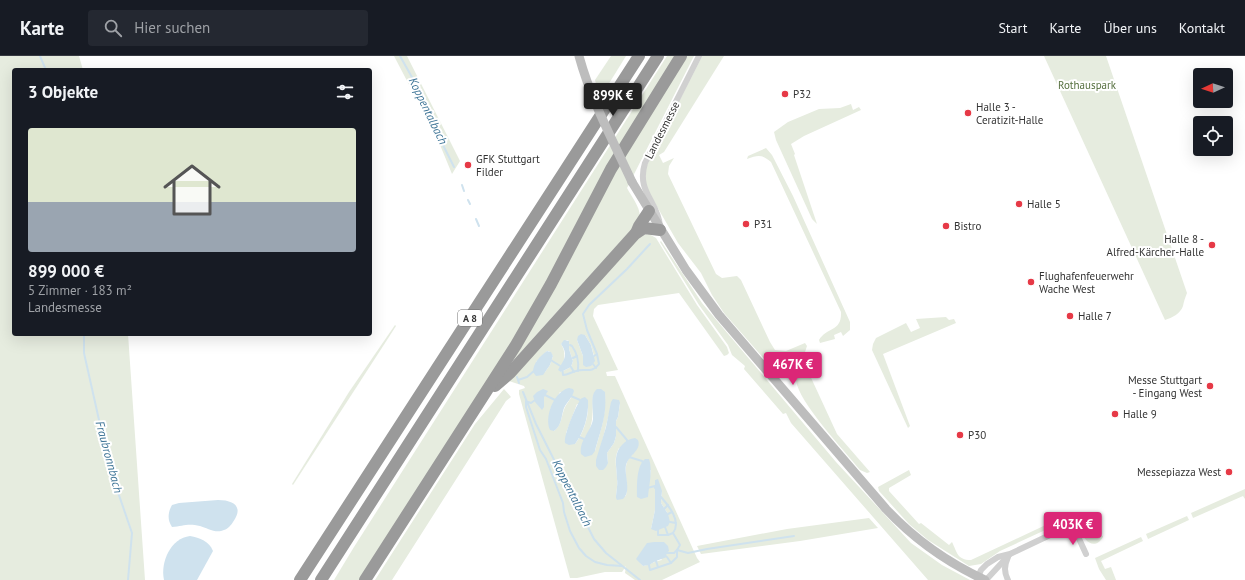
<!DOCTYPE html>
<html lang="de">
<head>
<meta charset="utf-8">
<style>
  body { margin:0; font-family:"PT Sans",sans-serif; background:#242831; color:#f1f3f6; height:100vh; display:flex; flex-direction:column; font-size:15px; white-space:nowrap }
  * { box-sizing:border-box; margin:0 }
  p { font-size:13px; color:#9ea1a6 }
  .icon { flex:none; width:22px; height:22px; fill:none; stroke:currentColor; stroke-width:2; stroke-linecap:round; stroke-linejoin:round }
  .map { position:relative; flex:1; overflow:hidden }
  .panel { position:absolute; left:12px; top:12px; width:360px; height:268px; display:flex; flex-direction:column; background:#171b24; border-radius:4px; box-shadow:0 4px 16px #0002 }
  .panel>* { flex:none }
  .needle { width:26px; rotate:267deg }
  .tools { position:absolute; left:1193px; top:12px; display:grid; gap:8px }
  .tools a { display:grid; place-items:center; width:40px; height:40px; border-radius:4px; background:#171b24; box-shadow:0 4px 16px #0002; font-size:20px }
  .price { position:absolute; translate:-50% -34px; padding:0 9px; border-radius:4px; background:#db2777; color:#fff; font-size:13px; line-height:26px; filter:drop-shadow(0 1px 2px #0008) }
  .price::after { content:''; position:absolute; left:50%; top:24px; width:12px; height:9px; margin-left:-6px; background:inherit; clip-path:polygon(0 0,100% 0,50% 100%) }
  .price.current { background:#222; color:#fff }
  ul { padding:0; list-style:none }
  li { display:grid; align-content:center; gap:8px; height:212px; padding:0 16px }
  li span { display:grid; place-items:center; height:124px; border-radius:4px; color:#555 }
  li>.icon { margin-inline-start:auto }
  span .icon { width:72px; height:72px; fill:#fffc; stroke-width:1 }
  li b { font-size:17px }
  h2 { display:flex; justify-content:space-between; align-items:center; height:48px; padding:0 16px; font-size:17px }
  header { display:flex; align-items:center; gap:24px; box-sizing:border-box; height:56px; padding:0 20px; background:#171b24; border-bottom:1px solid #363941 }
  header strong { font-size:19px }
  nav { display:flex; gap:22px; margin-inline-start:auto; font-size:14px }
  .search { width:280px; height:36px; background:#242831; display:flex; align-items:center; gap:10px; box-sizing:border-box; padding:0 14px; border-radius:4px; color:#9ea1a6; font-size:15px }
  .map>svg:first-child { display:block }
</style>
</head>
<body>
<header>
<strong>Karte</strong>
<div class="search"><svg class="icon" aria-label="search" viewBox="0 0 24 24"><circle cx="10" cy="10" r="6"/><path d="M15 15l6 6"/></svg>Hier suchen</div>
<nav><a>Start</a><a>Karte</a><a>Über uns</a><a>Kontakt</a></nav>
</header>
<div class="map">
<svg width="1245" height="524" viewBox="0 0 1245 524">
  <rect width="100%" height="100%" fill="#fff"/>
  <g fill="#e6ecdf" fill-rule="evenodd">
    <polygon points="0,0 79,0 83,14 14,14 14,278 128,278 145,524 0,524"/>
    <polygon points="394,0 407,0 460,105 452,118 438,84"/>
    <polygon points="611,0 626,0 600,42 595,24"/>
    <polygon points="667,0 675,0 509,293 360,524 334,524 354,491"/>
    <path d="M 686,0 L 694,0 L 627,132 C 632,142 643,154 639,165 L 510,308 L 609,124 Z"/>
    <polygon points="702,0 724,0 664,96 659,99 663,107 674,102 669,110 668,118 716,218 722,222 737,220 741,224 770,286 775,294 786,295 805,287 807,290 805,296 774,307 765,304 724,257 712,239 701,217 678,187 648,135 645,126 645,113"/>
    <path d="M 1044,0 L 1106,0 L 1187,237 C 1185,242 1184,245 1183,250 C 1181,257 1172,262 1165,264 Z"/>
    <polygon points="851,48 853,54 859,51 861,54 804,80 791,88 795,98 794,99 817,168 812,163 776,84 774,76 788,66 819,53 840,52"/>
    <path d="M 766,92 L 772,99 L 793,140 L 850,266 L 850,274 L 843,280 L 841,276 L 834,279 L 835,283 L 820,287 L 819,284 C 827,271 842,276 841,256 L 771,106 C 762,98 758,99 747,103 L 748,100 Z"/>
    <path d="M 649,178 L 656,182 L 697,249 L 727,291 L 729,297 L 727,299 L 724,300 L 679,237 L 598,249 L 594,253 L 593,260 L 618,314 L 606,316 L 607,320 L 615,320 L 697,502 L 700,506 L 662,524 L 635,524 L 625,517 L 626,510 L 622,516 L 605,516 L 577,522 L 570,522 L 519,338 L 519,334 L 525,332 L 524,330 L 509,325 L 632,187 L 642,179 ZM 585,279 L 591,289 L 594,300 L 583,309 L 583,300 L 577,284 ZM 567,284 L 569,285 L 569,293 L 573,305 L 571,311 L 561,316 L 560,310 L 563,308 C 565,300 565,294 561,288 ZM 547,295 L 549,295 L 553,300 L 550,309 L 545,316 L 536,306 ZM 560,336 L 572,340 C 570,344 567,347 565,351 C 561,360 562,369 554,375 L 550,354 ZM 605,336 C 606,362 601,372 595,395 L 584,383 C 595,370 592,355 593,339 ZM 620,347 L 618,361 L 616,365 L 616,380 L 614,387 L 607,397 L 608,407 L 599,398 L 609,358 ZM 577,348 L 588,351 C 588,363 583,378 575,388 L 566,377 ZM 619,392 L 633,398 C 620,408 629,426 626,440 L 616,442 C 616,436 618,429 617,423 C 617,412 613,403 619,392 ZM 651,414 L 649,426 L 637,441 L 639,417 ZM 655,435 L 662,435 L 661,447 L 668,458 L 651,473 L 655,454 ZM 647,488 L 662,504 C 655,505 650,509 643,510 L 637,503 Z"/>
    <polygon points="661,185 702,247 836,406 911,487 942,509 970,524 928,524 791,367 786,357 783,358 744,313 745,310 732,299 728,289 699,249 660,186"/>
    <polygon points="946,261 949,264 954,263 956,267 883,298 910,370 908,372 872,294 873,288 876,282 906,267 911,276 920,272 916,263"/>
    <polygon points="395,269 396,270 387,284 293,429 292,428 349,336"/>
    <path d="M 807,313 L 837,378 L 870,416 L 867,417 L 860,414 C 844,394 798,346 796,324 L 801,317 Z"/>
    <polygon points="504,333 511,341 506,345 392,524 375,524 475,368"/>
    <path d="M 909,414 L 911,419 L 889,432 L 889,435 L 919,468 L 921,467 L 949,489 L 952,486 C 957,496 957,504 971,504 L 1052,466 L 1054,470 L 1000,495 L 981,508 L 969,510 L 928,484 L 909,468 L 879,435 L 878,431 Z"/>
    <polygon points="1245,433 1245,443 1243,440 1193,462 1191,457"/>
    <polygon points="1187,460 1189,464 1148,483 1146,478"/>
    <polygon points="869,462 878,472 800,485 701,498 697,490 787,473"/>
    <path d="M 1082,473 L 1103,480 L 1103,481 C 1095,495 1082,485 1082,473 Z"/>
    <polygon points="1141,481 1143,485 1101,505 1105,513 1111,511 1116,524 1106,524 1099,513 1095,502"/>
  </g>
  <g fill="#cfe2ee">
    <polygon points="581,278 585,279 591,289 595,305 591,310 586,311 583,309 583,300 577,284 578,280"/>
    <path d="M 564,284 L 569,285 L 569,293 L 573,305 L 571,311 L 561,316 L 558,314 L 559,312 C 565,303 568,298 561,288 Z"/>
    <path d="M 547,295 L 551,296 L 553,300 L 550,309 L 543,319 L 536,320 L 533,316 C 533,307 540,300 547,295 Z"/>
    <path d="M 569,332 L 573,333 L 574,335 C 572,342 567,346 564,352 C 561,361 562,369 554,375 L 550,374 C 544,361 554,335 569,332 Z"/>
    <polygon points="543,333 548,335 544,341 544,351 542,354 535,346 533,340 537,336"/>
    <path d="M 597,333 L 601,333 L 605,336 C 607,361 601,372 595,395 L 592,399 L 585,401 L 581,398 C 579,384 591,376 593,363 C 594,354 589,339 597,333 Z"/>
    <path d="M 585,341 L 588,344 C 589,359 584,376 575,388 L 569,389 L 565,387 C 563,380 577,346 582,342 Z"/>
    <polygon points="613,343 619,344 620,347 618,361 616,365 616,380 614,387 607,397 608,407 606,411 603,414 599,414 596,410 596,404 606,371 611,346"/>
    <path d="M 635,382 L 638,384 C 642,394 629,399 626,409 C 624,420 632,435 623,443 L 617,444 L 616,442 C 616,436 618,429 617,423 C 617,410 612,397 624,387 C 627,384 630,383 635,382 Z"/>
    <path d="M 645,403 L 649,403 C 653,414 649,429 648,441 L 641,443 L 637,441 C 637,430 636,410 645,403 Z"/>
    <polygon points="658,423 662,435 661,447 668,458 670,466 668,470 656,475 651,473 655,454 655,424"/>
    <path d="M 218,444 C 234,444 244,451 233,466 C 231,469 228,473 224,474 C 216,478 207,472 200,470 C 188,467 183,470 172,471 C 167,464 168,456 172,449 L 179,447 Z"/>
    <path d="M 190,480 C 200,482 209,485 213,495 L 197,524 L 164,524 C 160,506 171,482 190,480 Z"/>
    <polygon points="654,486 664,486 668,490 669,495 666,497 667,501 656,505 649,509 643,510 636,503 647,487"/>
  </g>
  <g fill="none" stroke-linecap="round" stroke-linejoin="round">
    <g stroke="#cfe2ee" stroke-width="2">
      <polyline points="40,0 46,14"/>
      <polyline points="400,0 413,23 417,37 425,45 442,81 443,89 454,111"/>
      <polyline points="462,129 464,135"/>
      <polyline points="468,144 470,148"/>
      <polyline points="476,163 479,170"/>
      <polyline points="84,278 84,297 110,413 132,477 128,524"/>
      <path d="M 570,289 L 572,290 C 577,297 579,306 578,315"/>
      <polyline points="594,300 597,298"/>
      <polyline points="573,302 577,300"/>
      <path d="M 549,303 L 562,311 L 563,319 C 568,319 571,316 576,315 C 585,312 592,318 599,308 L 597,298 L 587,274 L 583,258 L 589,249 L 627,213 L 650,188"/>
      <polyline points="593,308 596,312"/>
      <polyline points="571,311 574,316"/>
      <polyline points="517,321 519,327"/>
      <polyline points="518,324 527,321 535,314"/>
      <polyline points="523,336 536,368 594,483 606,497 640,524"/>
      <polyline points="542,340 545,339 557,345"/>
      <polyline points="571,340 580,344 581,346"/>
      <polyline points="526,345 526,351 540,394 546,403 563,447 564,456 570,475 579,492 586,500 595,506 607,509 622,510"/>
      <polyline points="528,346 531,347 535,344"/>
      <polyline points="616,371 627,384 627,387"/>
      <polyline points="577,380 586,384"/>
      <polyline points="629,399 629,401 642,405 643,407"/>
      <polyline points="647,432 655,430 655,432"/>
      <polyline points="664,453 668,449"/>
      <polyline points="668,458 672,456"/>
      <polyline points="670,466 676,467"/>
      <polyline points="665,471 668,479 673,477"/>
      <polyline points="658,474 658,479 668,479"/>
      <polyline points="666,497 674,497 677,494 688,497 707,493 794,480"/>
      <polyline points="667,501 671,507"/>
      <polyline points="656,505 658,511"/>
      <path d="M 649,509 L 650,514 L 671,507 L 677,501 L 677,494 L 680,489 L 673,477 C 682,465 668,449 661,441"/>
    </g>
    <g stroke="#d0d0d0" stroke-width="6">
      <path d="M 660,170 C 658,145 636,136 645,107 L 699,0"/>
      <path d="M 1008,501 C 1004,510 1004,516 1008,524"/>
      <polyline points="978,521 981,514 987,508 998,501 1010,498 1069,470 1075,474 1086,498"/>
      <polyline points="986,524 1009,499"/>
    </g>
    <path stroke="#bdbdbd" stroke-width="9" d="M 632,126 L 686,214 L 719,259 L 886,453 C 915,484 946,506 985,524"/>
    <g stroke="#9a9a9a" stroke-width="12">
      <polyline points="636,177 639,170 649,155"/>
      <polyline points="495,330 510,317 635,178 644,172 660,174"/>
      <polyline points="300,524 639,0"/>
      <polyline points="321,524 658,0"/>
      <polyline points="365,524 516,289 551,228 611,113 681,0"/>
    </g>
    <path stroke="#bdbdbd" stroke-width="9" d="M 579,0 C 591,44 613,85 632,126"/>
  </g>
  <g fill="#e63946" stroke="#fff" stroke-width="1.5">
    <circle cx="785" cy="38" r="4"/>
    <circle cx="968" cy="57" r="4"/>
    <circle cx="468" cy="109" r="4"/>
    <circle cx="1019" cy="148" r="4"/>
    <circle cx="746" cy="168" r="4"/>
    <circle cx="946" cy="170" r="4"/>
    <circle cx="1212" cy="189" r="4"/>
    <circle cx="1031" cy="226" r="4"/>
    <circle cx="1070" cy="260" r="4"/>
    <circle cx="1210" cy="330" r="4"/>
    <circle cx="1115" cy="358" r="4"/>
    <circle cx="960" cy="379" r="4"/>
    <circle cx="1229" cy="416" r="4"/>
  </g>
  <g text-anchor="middle" stroke-width="4" stroke-linejoin="round" paint-order="stroke">
    <rect fill="#fff" stroke="#707070" stroke-width="1" x="458" y="254" width="24" height="16" rx="3"/>
    <g font-size="10" font-weight="bold" fill="#333">
      <text x="470" y="266">A 8</text>
    </g>
    <g font-size="11" fill="#56703f" stroke="#fff">
      <text x="1087" y="33">Rothauspark</text>
    </g>
    <g font-size="11" fill="#333" stroke="#fff" text-anchor="start">
      <text x="793" y="42">P32</text>
      <text x="976" y="55">Halle 3 -<tspan x="976" dy="13">Ceratizit-Halle</tspan></text>
      <text x="476" y="107">GFK Stuttgart<tspan x="476" dy="13">Filder</tspan></text>
      <text x="1027" y="152">Halle 5</text>
      <text x="754" y="172">P31</text>
      <text x="954" y="174">Bistro</text>
      <text x="1204" y="187" text-anchor="end">Halle 8 -<tspan x="1204" dy="13">Alfred-Kärcher-Halle</tspan></text>
      <text x="1039" y="224">Flughafenfeuerwehr<tspan x="1039" dy="13">Wache West</tspan></text>
      <text x="1078" y="264">Halle 7</text>
      <text x="1202" y="328" text-anchor="end">Messe Stuttgart<tspan x="1202" dy="13">- Eingang West</tspan></text>
      <text x="1123" y="362">Halle 9</text>
      <text x="968" y="383">P30</text>
      <text x="1221" y="420" text-anchor="end">Messepiazza West</text>
    </g>
    <g font-size="11" fill="#333" stroke="#fff">
      <text transform="translate(662 74) rotate(-63)" y="4">Landesmesse</text>
    </g>
    <g font-size="12" font-style="italic" fill="#3f7597" stroke="#fff">
      <text transform="translate(428 55) rotate(64)" y="4">Koppentalbach</text>
      <text transform="translate(109 401) rotate(75)" y="4">Fraubronnbach</text>
      <text transform="translate(572 437) rotate(63)" y="4">Koppentalbach</text>
    </g>
  </g>
</svg>
<div class="tools">
<a><svg class="needle" viewBox="-14 -14 28 28"><path d="M0-13l5 13h-10z" fill="#e53935"/><path d="M0 13l5-13h-10z" fill="#9ea1a6"/></svg></a>
<a><svg class="icon" aria-label="locate" viewBox="0 0 24 24"><circle cx="12" cy="12" r="6"/><path d="M12 2v4M12 18v4M2 12h4M18 12h4"/></svg></a>
</div>
<b class="price current" style="left:613px;top:61px">899K €</b>
<b class="price" style="left:793px;top:330px">467K €</b>
<b class="price" style="left:1073px;top:490px">403K €</b>
<section class="panel">
<h2>3 Objekte<svg class="icon" aria-label="filters" viewBox="0 0 24 24"><path d="M4 7h16M4 17h16"/><circle cx="9" cy="7" r="2"/><circle cx="15" cy="17" r="2"/></svg></h2>
<ul>
<li><span style="background:linear-gradient(#dfe7d0 60%,#9aa5b1 0)"><svg class="icon" aria-label="home" viewBox="0 0 24 24"><path d="M3 11l9-7 9 7M6 9v11h12V9"/></svg></span><div><b>899 000 €</b><p>5 Zimmer · 183 m²</p><p>Landesmesse</p></div></li>
</ul>
</section>
</div>
</body>
</html>
